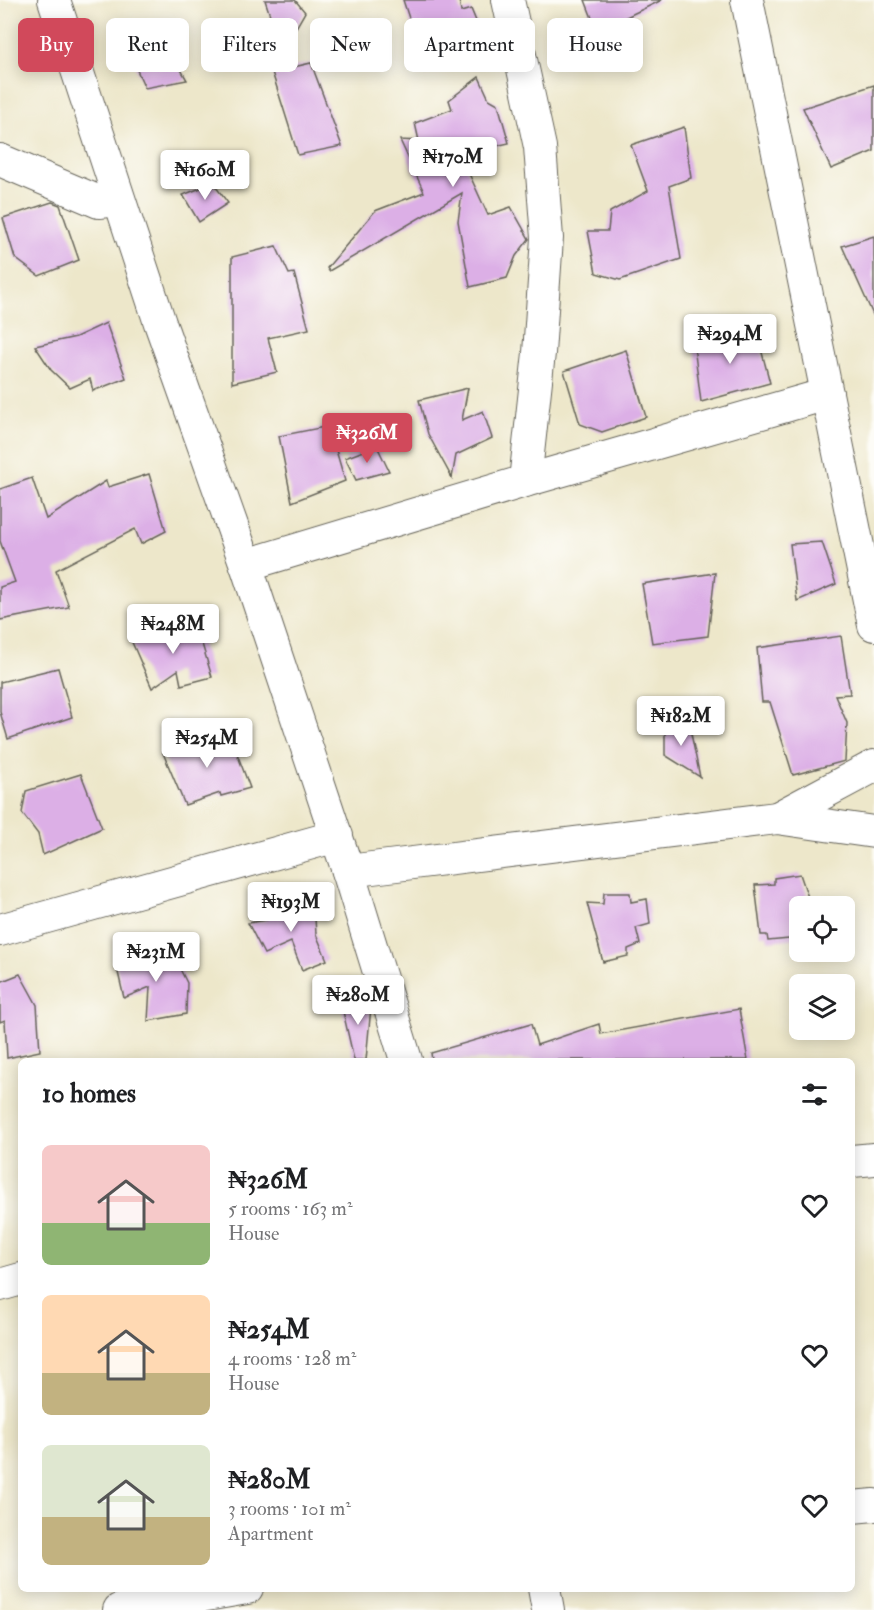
<!DOCTYPE html>
<html lang="en">
<head>
<meta charset="utf-8">
<style>
  body { margin:0; font-family:"IM FELL Double Pica",serif; background:#f2f2f2; color:#202124; height:100vh; display:flex; flex-direction:column; font-size:22px; white-space:nowrap }
  * { box-sizing:border-box; margin:0 }
  p { font-size:20px; color:#757577 }
  .icon { flex:none; width:33px; height:33px; fill:none; stroke:currentColor; stroke-width:2; stroke-linecap:round; stroke-linejoin:round }
  .map { position:relative; flex:1; overflow:hidden }
  .drawer { position:absolute; left:18px; top:1058px; width:837px; height:534px; display:flex; flex-direction:column; background:#fff; border-radius:9px; box-shadow:0 3px 15px #0003 }
  .drawer>* { flex:none }
  .hud { position:absolute; left:18px; top:18px; width:838px; height:54px; display:flex; gap:12px }
  .buttons { position:absolute; left:789px; top:896px; display:grid; gap:12px }
  .buttons a { display:grid; place-items:center; width:66px; height:66px; border-radius:9px; background:#fff; box-shadow:0 3px 15px #0003; font-size:30px }
  .price { position:absolute; translate:-50% -51px; padding:0 14px; border-radius:6px; background:#fff; color:#222; font-size:20px; line-height:39px; filter:drop-shadow(0 2px 3px #0008) }
  .price::after { content:''; position:absolute; left:50%; top:36px; width:18px; height:14px; margin-left:-9px; background:inherit; clip-path:polygon(0 0,100% 0,50% 100%) }
  .price.current { background:#d1495b; color:#fff }
  ul { padding:0; list-style:none }
  li { display:flex; align-items:center; gap:18px; height:150px; padding:0 24px }
  li span { display:grid; place-items:center; flex:none; width:168px; height:120px; border-radius:9px; color:#555 }
  li>.icon { margin-inline-start:auto }
  span .icon { width:72px; height:72px; fill:#fffc; stroke-width:1 }
  li b { font-size:26px }
  h2 { display:flex; justify-content:space-between; align-items:center; height:72px; padding:0 24px; font-size:26px }
  .pill { padding:0 21px; border-radius:9px; background:#fff; box-shadow:0 3px 15px #0003; font-size:21px; line-height:54px }
  .pill.current { background:#d1495b; color:#fff }
  .map>svg:first-child { display:block }
</style>
</head>
<body>
<div class="map">
<svg width="874" height="1610" viewBox="0 0 874 1610">
  <rect width="100%" height="100%" fill="#fdfcf7"/>
  <filter id="ink" filterUnits="userSpaceOnUse"><feTurbulence type="fractalNoise" baseFrequency=".0167" numOctaves="2"/><feDisplacementMap in="SourceGraphic" scale="12" xChannelSelector="R" yChannelSelector="G"/><feConvolveMatrix kernelMatrix="1 2 1 2 8 2 1 2 1" color-interpolation-filters="sRGB"/></filter>
  <filter id="wash" filterUnits="userSpaceOnUse"><feTurbulence type="fractalNoise" baseFrequency=".008" numOctaves="4" result="noise"/><feDisplacementMap in="SourceGraphic" scale="24" xChannelSelector="R" yChannelSelector="G"/><feGaussianBlur stdDeviation="1.35" result="paint"/><feColorMatrix in="noise" values="0 0 0 0 0 0 0 0 0 0 0 0 0 0 0 0 0 1.4 0 .05"/><feComposite in="paint" operator="in"/></filter>
  <g filter="url(#wash)">
    <rect width="100%" height="100%" fill="#ede7ca"/>
    <g id="blocks">
      <g fill="#dcafe6">
        <polygon points="265,0 295,0 305,12 282,52"/>
        <polygon points="403,0 459,0 461,12 471,9 485,43 470,56 424,64"/>
        <polygon points="585,0 662,0 597,31"/>
        <polygon points="161,35 187,80 145,88 127,48"/>
        <polygon points="311,63 342,146 298,155 272,72"/>
        <polygon points="479,77 489,99 498,104 509,143 460,154 488,215 511,207 529,239 516,256 507,278 470,287 458,221 462,193 329,271 327,268 375,211 424,192 400,140 419,141 415,123 452,109 449,100"/>
        <polygon points="874,85 874,151 831,169 803,108"/>
        <polygon points="684,127 691,178 669,186 681,259 620,280 596,273 588,231 608,231 610,212 648,191 631,145"/>
        <polygon points="213,183 228,203 199,222 183,195"/>
        <polygon points="52,202 60,205 79,260 39,276 15,258 3,218"/>
        <polygon points="874,236 874,317 842,246"/>
        <polygon points="276,246 289,274 294,273 309,329 268,338 277,372 232,383 232,257"/>
        <polygon points="106,323 126,378 93,391 90,379 70,388 51,370 35,346 76,337"/>
        <polygon points="755,326 770,383 701,402 694,346"/>
        <polygon points="626,350 646,417 602,432 580,424 564,371"/>
        <polygon points="468,388 462,420 483,411 492,438 456,455 452,478 428,434 419,400"/>
        <polygon points="329,426 345,481 292,502 279,436"/>
        <polygon points="377,446 389,471 356,480 345,458"/>
        <polygon points="149,474 166,531 141,544 135,529 56,570 69,607 0,620 0,587 15,582 0,541 0,489 32,478 46,519 106,481 108,487"/>
        <polygon points="822,542 836,584 797,601 790,544"/>
        <polygon points="715,573 708,636 652,643 642,584"/>
        <polygon points="196,624 212,677 181,685 178,670 152,688 131,640 169,626"/>
        <polygon points="841,636 850,694 835,695 847,723 845,761 793,775 770,702 762,702 757,648"/>
        <polygon points="58,668 72,717 8,739 0,712 0,682"/>
        <polygon points="689,724 700,777 665,755 665,728"/>
        <polygon points="229,732 250,788 221,796 220,793 185,805 163,753 194,740 195,744"/>
        <polygon points="81,774 102,828 43,855 38,834 22,813 26,791"/>
        <polygon points="800,874 811,906 800,906 800,938 768,941 767,935 761,935 755,885 774,884 774,878"/>
        <polygon points="604,893 630,893 631,902 647,899 650,924 636,928 640,944 628,949 628,956 603,962 587,903 603,904"/>
        <polygon points="292,902 297,914 314,903 316,934 327,960 302,970 291,942 264,954 248,923 267,920 265,909"/>
        <polygon points="170,949 187,983 186,1014 148,1021 150,987 124,998 116,964"/>
        <polygon points="20,974 37,1005 40,1051 7,1058 5,1020 0,1022 0,982"/>
        <polygon points="367,995 371,1007 366,1060 354,1060 342,1007"/>
        <polygon points="739,1009 748,1060 432,1060 431,1053 531,1024 537,1045 599,1024 601,1034"/>
      </g>
    </g>
  </g>
  <g filter="url(#ink)">
    <use href="#blocks" fill-opacity="0" stroke="#656359" stroke-width="1.5"/>
    <g fill="none" stroke-linecap="round" stroke-linejoin="round">
      <g stroke="#656359" stroke-width="34">
        <g id="street">
          <polyline points="54,0 160,323 246,565 348,871 406,1060"/>
          <polyline points="508,0 540,147 547,238 539,353 525,481"/>
          <polyline points="747,0 874,625"/>
          <polyline points="0,160 99,202 119,200"/>
          <polyline points="246,565 525,481 827,394"/>
          <polyline points="777,818 874,766"/>
          <polyline points="348,871 777,818 874,832"/>
          <polyline points="0,930 337,836"/>
          <polyline points="852,1161 874,1159"/>
          <polyline points="0,1285 21,1279"/>
          <polyline points="852,1507 874,1505"/>
          <polyline points="544,1588 548,1610"/>
          <polyline points="119,1610 247,1588"/>
        </g>
      </g>
      <use href="#street" stroke="#fff" stroke-width="32"/>
    </g>
  </g>
</svg>
<div class="buttons">
<a><svg class="icon" aria-label="locate" viewBox="0 0 24 24"><circle cx="12" cy="12" r="6"/><path d="M12 2v4M12 18v4M2 12h4M18 12h4"/></svg></a>
<a><svg class="icon" aria-label="layers" viewBox="0 0 24 24"><path d="M12 4l9 5-9 5-9-5zM3 14l9 5 9-5"/></svg></a>
</div>
<b class="price" style="left:453px;top:188px">₦170M</b>
<b class="price" style="left:205px;top:201px">₦160M</b>
<b class="price" style="left:730px;top:365px">₦294M</b>
<b class="price current" style="left:367px;top:464px">₦326M</b>
<b class="price" style="left:173px;top:655px">₦248M</b>
<b class="price" style="left:681px;top:747px">₦182M</b>
<b class="price" style="left:207px;top:769px">₦254M</b>
<b class="price" style="left:291px;top:933px">₦193M</b>
<b class="price" style="left:156px;top:983px">₦231M</b>
<b class="price" style="left:358px;top:1026px">₦280M</b>
<div class="hud">
<a class="pill current">Buy</a>
<a class="pill">Rent</a>
<a class="pill">Filters</a>
<a class="pill">New</a>
<a class="pill">Apartment</a>
<a class="pill">House</a>
</div>
<section class="drawer">
<h2>10 homes<svg class="icon" aria-label="filters" viewBox="0 0 24 24"><path d="M4 7h16M4 17h16"/><circle cx="9" cy="7" r="2"/><circle cx="15" cy="17" r="2"/></svg></h2>
<ul>
<li><span style="background:linear-gradient(#f6c9c9 65%,#8fb573 0)"><svg class="icon" aria-label="home" viewBox="0 0 24 24"><path d="M3 11l9-7 9 7M6 9v11h12V9"/></svg></span><div><b>₦326M</b><p>5 rooms · 163 m²</p><p>House</p></div><svg class="icon" aria-label="heart" viewBox="0 0 24 24"><path d="M12 20l-8-8c-3-5 5-10 8-4 3-6 11-1 8 4z"/></svg></li>
<li><span style="background:linear-gradient(#ffd9b3 65%,#c2b280 0)"><svg class="icon" aria-label="home" viewBox="0 0 24 24"><path d="M3 11l9-7 9 7M6 9v11h12V9"/></svg></span><div><b>₦254M</b><p>4 rooms · 128 m²</p><p>House</p></div><svg class="icon" aria-label="heart" viewBox="0 0 24 24"><path d="M12 20l-8-8c-3-5 5-10 8-4 3-6 11-1 8 4z"/></svg></li>
<li><span style="background:linear-gradient(#dfe7d0 60%,#c2b280 0)"><svg class="icon" aria-label="home" viewBox="0 0 24 24"><path d="M3 11l9-7 9 7M6 9v11h12V9"/></svg></span><div><b>₦280M</b><p>3 rooms · 101 m²</p><p>Apartment</p></div><svg class="icon" aria-label="heart" viewBox="0 0 24 24"><path d="M12 20l-8-8c-3-5 5-10 8-4 3-6 11-1 8 4z"/></svg></li>
</ul>
</section>
</div>
</body>
</html>
